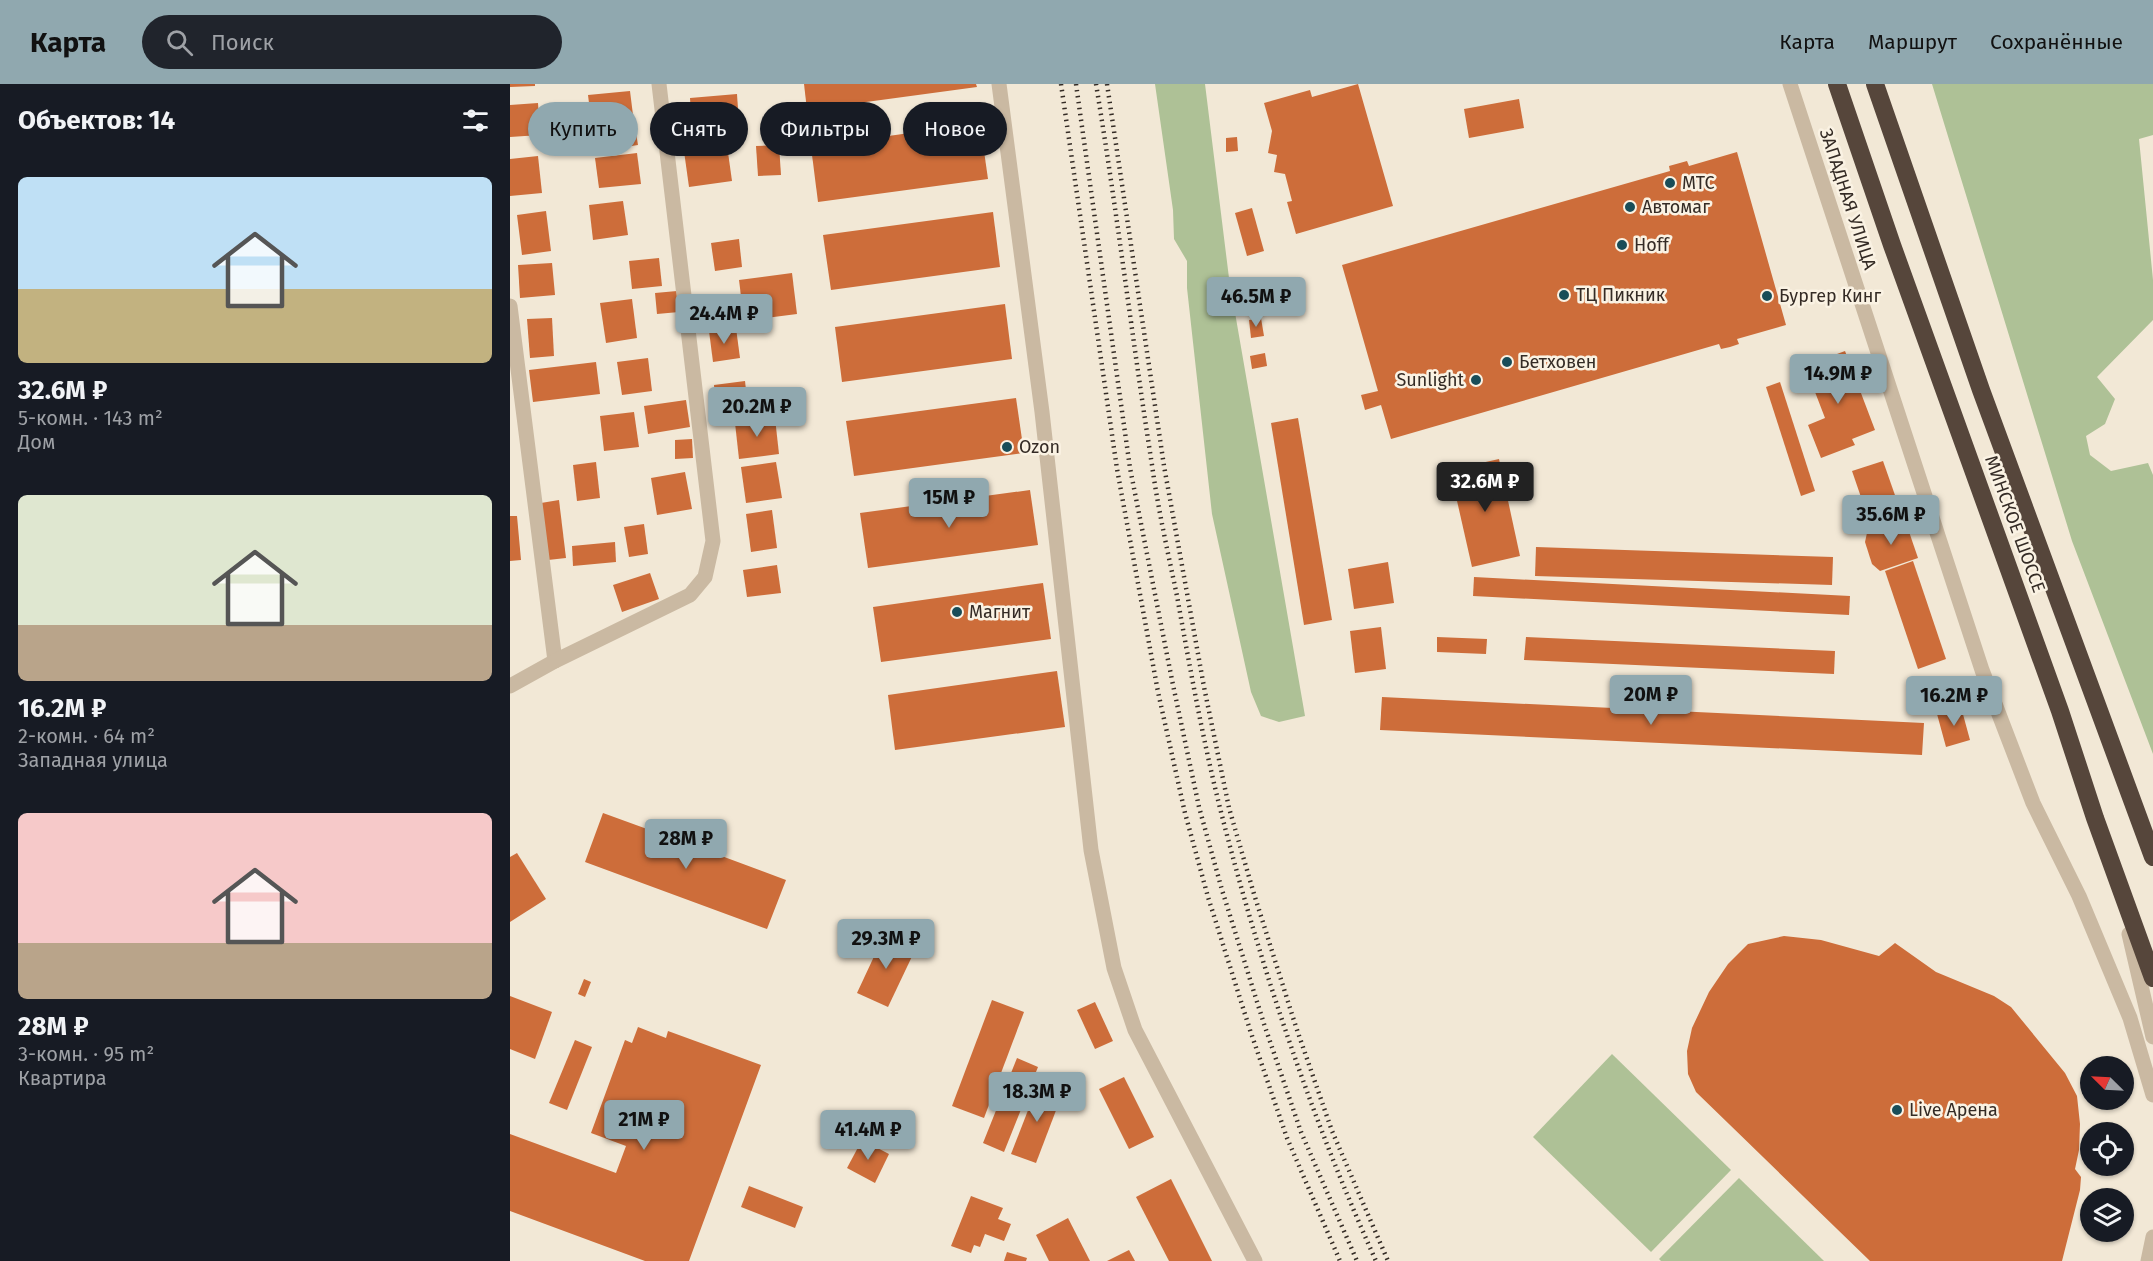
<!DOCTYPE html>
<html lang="ru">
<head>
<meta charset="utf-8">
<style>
  body { margin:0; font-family:"Fira Sans",sans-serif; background:#20242c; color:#f1f3f6; height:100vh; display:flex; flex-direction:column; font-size:22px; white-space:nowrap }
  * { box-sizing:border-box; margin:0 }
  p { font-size:20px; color:#9ea1a6 }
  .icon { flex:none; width:33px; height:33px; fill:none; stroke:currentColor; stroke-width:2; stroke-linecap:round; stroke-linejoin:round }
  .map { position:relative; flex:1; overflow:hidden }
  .drawer { display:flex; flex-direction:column; background:#171b24; width:510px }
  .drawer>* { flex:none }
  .banner { position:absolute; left:18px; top:18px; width:570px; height:54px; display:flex; gap:12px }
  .needle { width:39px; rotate:294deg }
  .tools { position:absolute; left:1570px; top:972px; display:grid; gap:12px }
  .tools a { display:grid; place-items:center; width:54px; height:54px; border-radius:50%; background:#171b24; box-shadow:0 2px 4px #0004; font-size:30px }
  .price { position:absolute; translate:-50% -51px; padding:0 14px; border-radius:6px; background:#90a8af; color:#111; font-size:20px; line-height:39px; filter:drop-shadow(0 2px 3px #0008) }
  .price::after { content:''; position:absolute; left:50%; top:36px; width:18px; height:14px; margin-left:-9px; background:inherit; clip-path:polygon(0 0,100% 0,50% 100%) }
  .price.current { background:#222; color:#fff }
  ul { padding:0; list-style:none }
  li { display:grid; align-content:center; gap:12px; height:318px; padding:0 18px }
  li span { display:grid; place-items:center; height:186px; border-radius:9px; color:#555 }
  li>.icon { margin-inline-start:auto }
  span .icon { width:108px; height:108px; fill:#fffc; stroke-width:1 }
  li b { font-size:26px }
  h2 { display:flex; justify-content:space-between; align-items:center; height:72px; padding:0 18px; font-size:26px }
  .pill { padding:0 21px; border-radius:27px; background:#171b24; box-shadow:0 2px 4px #0004; font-size:21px; line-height:54px }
  .pill.current { background:#90a8af; color:#111 }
  header { display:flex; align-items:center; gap:36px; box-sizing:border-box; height:84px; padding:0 30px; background:#90a8af; color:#111 }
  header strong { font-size:28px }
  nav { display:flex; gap:33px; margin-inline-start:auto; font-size:21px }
  .search { width:420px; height:54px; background:#20242c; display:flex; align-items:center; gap:15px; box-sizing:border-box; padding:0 21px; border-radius:33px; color:#9ea1a6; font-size:22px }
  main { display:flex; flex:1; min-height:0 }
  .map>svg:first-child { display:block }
</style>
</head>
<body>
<header>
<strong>Карта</strong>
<div class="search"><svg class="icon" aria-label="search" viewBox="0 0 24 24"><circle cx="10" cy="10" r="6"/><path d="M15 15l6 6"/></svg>Поиск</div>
<nav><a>Карта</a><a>Маршрут</a><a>Сохранённые</a></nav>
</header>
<main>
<section class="drawer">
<h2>Объектов: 14<svg class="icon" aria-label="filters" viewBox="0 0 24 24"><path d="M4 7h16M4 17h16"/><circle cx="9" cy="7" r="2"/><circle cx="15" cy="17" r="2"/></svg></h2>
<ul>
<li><span style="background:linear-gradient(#bfe0f5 60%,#c2b280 0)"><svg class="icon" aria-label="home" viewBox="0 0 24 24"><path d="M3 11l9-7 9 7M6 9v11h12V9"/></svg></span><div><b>32.6M ₽</b><p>5-комн. · 143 m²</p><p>Дом</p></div></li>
<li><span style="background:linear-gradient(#dfe7d0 70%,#b9a48a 0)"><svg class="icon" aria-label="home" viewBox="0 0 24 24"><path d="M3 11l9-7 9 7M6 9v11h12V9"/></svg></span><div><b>16.2M ₽</b><p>2-комн. · 64 m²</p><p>Западная улица</p></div></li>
<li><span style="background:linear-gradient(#f6c9c9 70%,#b9a48a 0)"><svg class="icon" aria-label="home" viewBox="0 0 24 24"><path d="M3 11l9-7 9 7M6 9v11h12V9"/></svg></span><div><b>28M ₽</b><p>3-комн. · 95 m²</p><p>Квартира</p></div></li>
</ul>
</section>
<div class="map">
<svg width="1643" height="1177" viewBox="0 0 1643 1177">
  <rect width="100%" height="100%" fill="#f2e8d6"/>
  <g fill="#aec196">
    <polygon points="645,0 695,0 719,194 795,632 769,638 751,632 741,608 702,430 677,204 677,177 664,155 663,126"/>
    <polygon points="1422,0 1643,0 1643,51 1629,55 1643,196 1643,236 1587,293 1605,315 1595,340 1576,352 1580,371 1601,387 1638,379 1643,391 1643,670 1562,457"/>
    <polygon points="1102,970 1221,1086 1141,1168 1023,1053"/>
    <polygon points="1229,1094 1314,1177 1151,1177 1149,1175"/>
  </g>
  <g fill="#cd6d3a">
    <polygon points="0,0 25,0 25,2 0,3"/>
    <polygon points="294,0 466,0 467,3 297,26"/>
    <polygon points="848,0 883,122 786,150 777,118 782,117 775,90 764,88 767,71 758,69 762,47 754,19 800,6 802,13"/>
    <polygon points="120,7 123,31 81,35 78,11"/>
    <polygon points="227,10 229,40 182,43 180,14"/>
    <polygon points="1009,15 1014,44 959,54 954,25"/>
    <polygon points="28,19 30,51 0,53 0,21"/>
    <polygon points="124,37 128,61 83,68 79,44"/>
    <polygon points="470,39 478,95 308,118 301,63"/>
    <polygon points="727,53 728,67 716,68 716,54"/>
    <polygon points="216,54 222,97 179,103 173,60"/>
    <polygon points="269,61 271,91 248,92 246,62"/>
    <polygon points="1227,68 1276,241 1227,255 1229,260 1220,263 1211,265 1209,260 881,355 871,321 855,326 851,311 868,307 832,181 1160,87 1159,82 1177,77 1179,82"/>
    <polygon points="127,69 131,100 89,104 85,74"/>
    <polygon points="28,72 32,109 0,112 0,75"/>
    <polygon points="113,117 118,151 83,156 79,121"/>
    <polygon points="742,124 754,167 737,172 725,129"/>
    <polygon points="36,127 41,167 12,171 7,131"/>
    <polygon points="483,128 490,183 321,206 313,151"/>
    <polygon points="229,155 232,183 205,187 201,159"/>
    <polygon points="149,174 152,202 122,205 119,177"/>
    <polygon points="42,179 45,211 10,214 8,181"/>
    <polygon points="282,189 287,230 234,237 229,196"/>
    <polygon points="167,207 169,228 147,230 145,209"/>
    <polygon points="122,215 127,254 96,259 90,219"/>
    <polygon points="495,220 502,275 332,298 325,243"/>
    <polygon points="42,234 44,272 20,274 17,235"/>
    <polygon points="751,234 754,252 741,254 739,236"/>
    <polygon points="226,244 230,274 203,278 199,247"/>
    <polygon points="1335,267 1365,346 1342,355 1345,361 1311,374 1298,341 1315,334 1295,282"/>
    <polygon points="755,269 757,282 742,285 740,272"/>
    <polygon points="138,274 142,307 112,311 107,278"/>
    <polygon points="86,278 90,310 23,318 19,286"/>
    <polygon points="235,297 238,324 206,328 204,301"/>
    <polygon points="1270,298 1305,407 1291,412 1256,303"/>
    <polygon points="506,314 514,369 344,392 336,337"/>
    <polygon points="176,316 180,343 138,350 134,322"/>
    <polygon points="124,328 129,363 94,367 90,332"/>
    <polygon points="265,334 269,370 229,375 225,339"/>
    <polygon points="788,334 822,536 794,541 761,339"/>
    <polygon points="182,355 183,374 165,375 165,356"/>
    <polygon points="989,375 1010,472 962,483 940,386"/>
    <polygon points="1373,377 1393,434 1362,445 1342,387"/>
    <polygon points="86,378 90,414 67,417 63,381"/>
    <polygon points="266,378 272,414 236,419 231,383"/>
    <polygon points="175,388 182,425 147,431 141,394"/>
    <polygon points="520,406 528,461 358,484 350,429"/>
    <polygon points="49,416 56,474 38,476 31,419"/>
    <polygon points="262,426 267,464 241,468 236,430"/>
    <polygon points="0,432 7,432 11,476 0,477"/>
    <polygon points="1395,436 1408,474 1370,487 1362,480 1355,458 1357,449"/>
    <polygon points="134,440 138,470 119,473 114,443"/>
    <polygon points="105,458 106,478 63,482 62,462"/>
    <polygon points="1026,463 1323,473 1322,501 1025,492"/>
    <polygon points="1403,477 1436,575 1408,585 1375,487"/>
    <polygon points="878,478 884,519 844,525 838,485"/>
    <polygon points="267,481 271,509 237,513 233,486"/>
    <polygon points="140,489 149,515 112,528 103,501"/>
    <polygon points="964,493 1340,512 1339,531 963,512"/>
    <polygon points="533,499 541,555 371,578 363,523"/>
    <polygon points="871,543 876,585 845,589 840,547"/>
    <polygon points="927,553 977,555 976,570 927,568"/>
    <polygon points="1016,553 1325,567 1324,590 1014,576"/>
    <polygon points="547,587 555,643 385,666 378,611"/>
    <polygon points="872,613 1414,639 1412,671 870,646"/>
    <polygon points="1451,623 1460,656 1436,663 1427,630"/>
    <polygon points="93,729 181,761 187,744 196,747 190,764 276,796 257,845 75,778"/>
    <polygon points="7,769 36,815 0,838 0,773"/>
    <polygon points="375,849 406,864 378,923 347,909"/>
    <polygon points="1274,852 1311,856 1369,872 1385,859 1426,888 1484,912 1501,923 1555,989 1567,1012 1570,1040 1569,1066 1565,1085 1571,1093 1570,1106 1552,1177 1360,1177 1186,1008 1178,990 1177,967 1182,944 1199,908 1218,880 1238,860"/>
    <polygon points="74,895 81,898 75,913 68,910"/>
    <polygon points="0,912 42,928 25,975 0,965"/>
    <polygon points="482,916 514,928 474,1034 442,1022"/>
    <polygon points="585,918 603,957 585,965 567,926"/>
    <polygon points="128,943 156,954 158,947 251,981 179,1177 135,1177 0,1127 0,1050 106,1089 116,1062 81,1049 115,956 122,959"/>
    <polygon points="65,956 82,963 57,1026 39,1019"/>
    <polygon points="507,974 528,983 494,1068 473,1059"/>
    <polygon points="614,993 644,1053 619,1065 589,1005"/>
    <polygon points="529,998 553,1008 526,1079 501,1070"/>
    <polygon points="352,1056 379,1070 365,1099 337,1084"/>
    <polygon points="661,1095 702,1177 659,1177 626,1113"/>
    <polygon points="239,1102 293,1123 285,1144 231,1123"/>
    <polygon points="461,1112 493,1124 488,1135 501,1140 494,1157 475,1150 470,1163 464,1161 461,1169 441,1162"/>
    <polygon points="558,1134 580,1177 539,1177 526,1151"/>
    <polygon points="619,1166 625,1177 597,1177"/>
    <polygon points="497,1168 517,1174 516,1177 494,1177"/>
  </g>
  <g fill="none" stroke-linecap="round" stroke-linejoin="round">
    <g stroke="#cab9a2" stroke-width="15">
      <polyline points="489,0 532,328 581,766 604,884 625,946 745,1177"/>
      <polyline points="1280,0 1472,586 1523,719 1569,812 1620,934 1643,1011"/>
      <polyline points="0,222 45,577"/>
      <polyline points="0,602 45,577 180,511 195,493 203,457 149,0"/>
      <polyline points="1619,850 1643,953"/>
      <polyline points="1638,1177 1643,1153"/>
    </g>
    <g stroke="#56463b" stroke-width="18">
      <polyline points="1327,0 1382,161 1550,627 1585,734 1643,894"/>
      <polyline points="1365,0 1471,306 1643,773"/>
    </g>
    <g stroke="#342b25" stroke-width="4.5" stroke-dasharray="1.5 4.5" stroke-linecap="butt">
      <polyline points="551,0 607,385 648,608 675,729 698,813 740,946 777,1054 830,1177"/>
      <polyline points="566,0 620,384 663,601 689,723 712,806 754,940 791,1048 847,1177"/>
      <path d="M 586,0 C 607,127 622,254 642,381 C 648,425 658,469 667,512 C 680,584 693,657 711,728 C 750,881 801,1033 866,1177"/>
      <polyline points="597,0 654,382 694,603 719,724 744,810 786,943 822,1047 878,1177"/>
    </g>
  </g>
  <g fill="#194d58" stroke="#faf2e3" stroke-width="2">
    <circle cx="1160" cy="99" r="6"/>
    <circle cx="1120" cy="123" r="6"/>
    <circle cx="1112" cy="161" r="6"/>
    <circle cx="1054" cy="211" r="6"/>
    <circle cx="1257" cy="212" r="6"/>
    <circle cx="997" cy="278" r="6"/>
    <circle cx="966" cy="296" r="6"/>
    <circle cx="497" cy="363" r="6"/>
    <circle cx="447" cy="528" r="6"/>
    <circle cx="1387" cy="1026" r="6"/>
  </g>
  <g text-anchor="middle" stroke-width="5" stroke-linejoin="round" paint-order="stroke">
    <g font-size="18" fill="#342b25" stroke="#faf2e3" text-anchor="start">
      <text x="1172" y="105">МТС</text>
      <text x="1132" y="129">Автомаг</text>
      <text x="1124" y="167">Hoff</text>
      <text x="1066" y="217">ТЦ Пикник</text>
      <text x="1269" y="218">Бургер Кинг</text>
      <text x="1009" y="284">Бетховен</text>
      <text x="954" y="302" text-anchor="end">Sunlight</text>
      <text x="509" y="369">Ozon</text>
      <text x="459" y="534">Магнит</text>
      <text x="1399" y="1032">Live Арена</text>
    </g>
    <g font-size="18" fill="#342b25" stroke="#faf2e3">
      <text transform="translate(1338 115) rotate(72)" y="6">ЗАПАДНАЯ УЛИЦА</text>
      <text transform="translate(1505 440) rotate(70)" y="6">МИНСКОЕ ШОССЕ</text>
    </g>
  </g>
</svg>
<div class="tools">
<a><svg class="needle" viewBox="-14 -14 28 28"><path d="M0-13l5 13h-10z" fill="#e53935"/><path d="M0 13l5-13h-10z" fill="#9ea1a6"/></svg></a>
<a><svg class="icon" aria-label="locate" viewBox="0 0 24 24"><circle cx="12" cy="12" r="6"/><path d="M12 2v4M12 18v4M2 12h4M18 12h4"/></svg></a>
<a><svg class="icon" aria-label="layers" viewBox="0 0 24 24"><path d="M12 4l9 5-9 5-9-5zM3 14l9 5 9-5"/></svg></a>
</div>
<b class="price" style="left:746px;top:244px">46.5M ₽</b>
<b class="price" style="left:214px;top:261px">24.4M ₽</b>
<b class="price" style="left:1328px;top:321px">14.9M ₽</b>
<b class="price" style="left:247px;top:354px">20.2M ₽</b>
<b class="price current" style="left:975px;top:429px">32.6M ₽</b>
<b class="price" style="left:439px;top:445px">15M ₽</b>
<b class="price" style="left:1381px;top:462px">35.6M ₽</b>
<b class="price" style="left:1141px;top:642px">20M ₽</b>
<b class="price" style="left:1444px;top:643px">16.2M ₽</b>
<b class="price" style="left:176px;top:786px">28M ₽</b>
<b class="price" style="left:376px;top:886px">29.3M ₽</b>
<b class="price" style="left:527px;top:1039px">18.3M ₽</b>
<b class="price" style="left:134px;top:1067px">21M ₽</b>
<b class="price" style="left:358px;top:1077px">41.4M ₽</b>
<div class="banner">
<a class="pill current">Купить</a>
<a class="pill">Снять</a>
<a class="pill">Фильтры</a>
<a class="pill">Новое</a>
</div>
</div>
</main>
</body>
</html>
